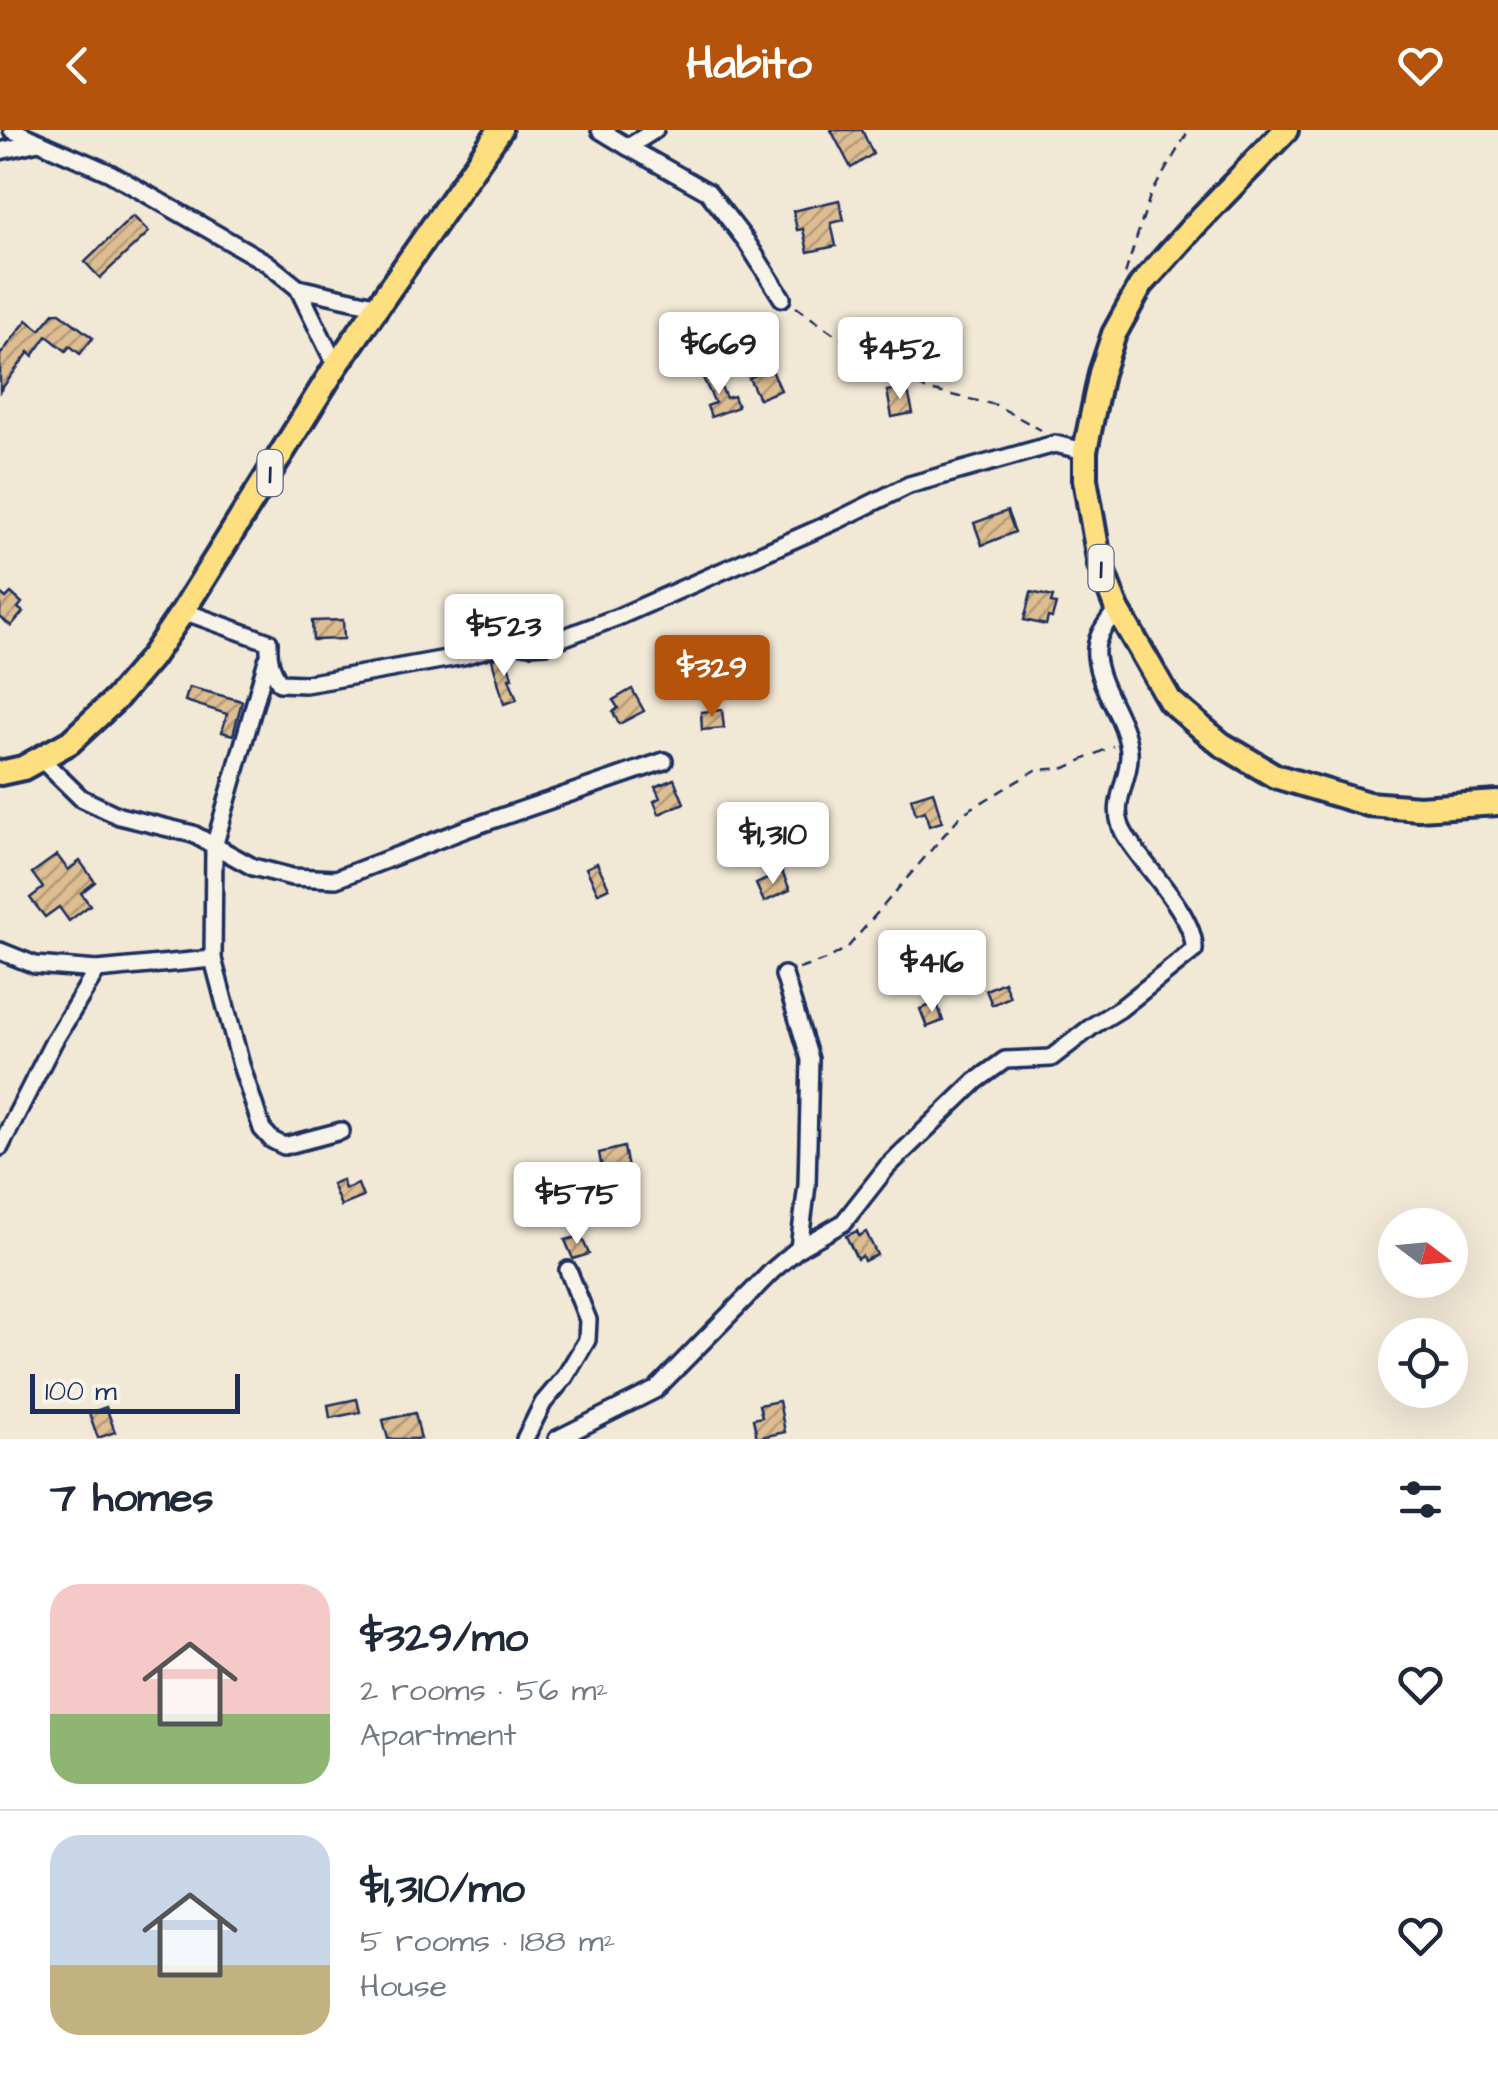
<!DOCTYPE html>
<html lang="en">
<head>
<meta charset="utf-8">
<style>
  body { margin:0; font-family:"Architects Daughter",sans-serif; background:#f6f6f7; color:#1f2937; height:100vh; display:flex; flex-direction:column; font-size:38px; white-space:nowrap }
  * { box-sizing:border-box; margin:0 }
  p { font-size:32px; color:#747a83 }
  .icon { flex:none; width:55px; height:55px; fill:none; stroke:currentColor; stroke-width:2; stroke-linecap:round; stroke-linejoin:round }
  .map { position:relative; height:1309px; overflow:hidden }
  .side { display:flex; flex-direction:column; background:#fff; flex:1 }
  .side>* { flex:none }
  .needle { width:65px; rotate:106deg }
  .controls { position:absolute; left:1378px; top:1078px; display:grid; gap:20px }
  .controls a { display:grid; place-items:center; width:90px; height:90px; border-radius:50%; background:#fff; box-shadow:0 10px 40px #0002; font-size:50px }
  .scale { position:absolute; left:30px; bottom:25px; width:210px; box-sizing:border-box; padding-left:10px; border:5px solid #1b2f5e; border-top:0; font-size:28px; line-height:35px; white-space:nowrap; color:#1b2f5e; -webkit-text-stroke:8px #f7f3e8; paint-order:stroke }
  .price { position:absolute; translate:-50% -85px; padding:0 22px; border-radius:10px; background:#fff; color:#222; font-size:32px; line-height:65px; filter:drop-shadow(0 2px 5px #0008) }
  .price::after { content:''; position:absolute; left:50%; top:60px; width:30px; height:22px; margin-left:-15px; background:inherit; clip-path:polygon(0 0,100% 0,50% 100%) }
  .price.active { background:#b45309; color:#fff }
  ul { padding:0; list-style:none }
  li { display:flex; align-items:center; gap:30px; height:250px; padding:0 50px }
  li+li { border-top:2px solid #e0e1e3 }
  li span { display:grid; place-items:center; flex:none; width:280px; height:200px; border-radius:30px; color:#555 }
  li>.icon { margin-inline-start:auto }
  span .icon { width:120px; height:120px; fill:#fffc; stroke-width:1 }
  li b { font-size:42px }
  h2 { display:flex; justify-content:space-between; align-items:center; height:120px; padding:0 50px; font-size:42px }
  header { display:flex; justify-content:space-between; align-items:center; height:130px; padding:0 50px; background:#b45309; color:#fff; font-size:45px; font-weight:800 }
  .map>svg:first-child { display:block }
</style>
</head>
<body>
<header><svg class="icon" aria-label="back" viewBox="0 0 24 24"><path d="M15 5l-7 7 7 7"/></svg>Habito<svg class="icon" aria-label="heart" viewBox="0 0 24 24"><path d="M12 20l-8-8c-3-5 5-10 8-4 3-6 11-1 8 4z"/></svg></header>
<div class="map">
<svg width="1498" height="1309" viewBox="0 0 1498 1309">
  <defs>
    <pattern id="building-hatch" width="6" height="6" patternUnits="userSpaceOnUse" patternTransform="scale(2.5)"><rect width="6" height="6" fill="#debd90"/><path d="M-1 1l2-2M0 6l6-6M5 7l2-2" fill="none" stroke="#b39a79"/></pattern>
  </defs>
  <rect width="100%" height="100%" fill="#f2e8d6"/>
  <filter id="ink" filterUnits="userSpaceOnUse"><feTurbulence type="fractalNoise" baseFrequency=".01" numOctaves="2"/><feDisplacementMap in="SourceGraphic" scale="20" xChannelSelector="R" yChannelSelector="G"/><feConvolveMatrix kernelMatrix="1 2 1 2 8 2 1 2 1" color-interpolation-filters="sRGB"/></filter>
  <g filter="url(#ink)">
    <g fill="url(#building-hatch)" stroke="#1b2f5e" stroke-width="2.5">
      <polygon points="831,0 862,0 873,24 851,38"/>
      <polygon points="839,70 844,90 831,93 836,116 808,122 803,99 797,100 793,81"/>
      <polygon points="133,86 149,102 100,148 85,132"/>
      <polygon points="54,183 60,183 93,208 80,224 70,216 66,221 47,206 33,226 29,222 0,261 0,225 27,190 40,200"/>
      <polygon points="771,238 781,260 759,269 749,248"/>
      <polygon points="715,243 726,268 734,266 738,277 711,287 707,276 715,273 703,248"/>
      <polygon points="907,257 913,283 892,287 887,261"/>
      <polygon points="1007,381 1015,402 982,415 974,393"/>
      <polygon points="1031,462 1053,467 1051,473 1056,474 1052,488 1048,487 1046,495 1024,490"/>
      <polygon points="0,463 6,468 11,463 22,473 18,478 23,482 11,496 0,487"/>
      <polygon points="343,490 344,509 313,510 312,491"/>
      <polygon points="506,525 512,548 509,548 517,570 504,574 492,529"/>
      <polygon points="189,557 242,571 233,605 222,602 227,584 185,571"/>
      <polygon points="632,559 644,581 619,594 613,582 618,578 613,570"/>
      <polygon points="722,580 724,598 702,600 701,582"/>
      <polygon points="674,649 684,673 659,684 654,671 660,668 655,657"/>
      <polygon points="933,661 942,692 929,696 925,681 916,684 911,668"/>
      <polygon points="57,725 68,740 80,731 95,752 81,763 90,775 69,791 59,777 45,787 30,768 43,758 32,743"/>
      <polygon points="597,733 609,758 598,763 586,738"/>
      <polygon points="782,742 790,760 764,772 756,754"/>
      <polygon points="1004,852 1010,867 992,875 986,860"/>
      <polygon points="937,873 943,891 927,897 920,879"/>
      <polygon points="624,1017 630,1050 605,1055 599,1023"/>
      <polygon points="342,1050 345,1059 358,1054 363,1067 341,1076 332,1054"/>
      <polygon points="857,1101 859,1106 866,1102 877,1125 864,1131 862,1126 857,1129 846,1106"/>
      <polygon points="581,1106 589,1124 573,1129 565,1110"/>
      <polygon points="357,1269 360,1282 330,1288 328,1275"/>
      <polygon points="779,1271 785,1302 757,1308 753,1289 762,1287 759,1275"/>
      <polygon points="106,1277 115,1302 98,1308 89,1283"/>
      <polygon points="415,1283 421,1309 388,1309 383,1290"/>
    </g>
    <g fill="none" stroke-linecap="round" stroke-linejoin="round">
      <g stroke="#1b2f5e" stroke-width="22">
        <g id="street">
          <polyline points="12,0 110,43 267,133 298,158 336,236"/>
          <polyline points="600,0 628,17"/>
          <polyline points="655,0 628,17 708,62 746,111 782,168"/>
          <polyline points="0,21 38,12"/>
          <polyline points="298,158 379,176"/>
          <path d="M 183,481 L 269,512 C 268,529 271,539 280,553 L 305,554 L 329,550 L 463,526 L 511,512 L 529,515 L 546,514 L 618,487 L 838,390 L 909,355 L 1055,314 L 1085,321"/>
          <polyline points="41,629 81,668 119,686 193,704 253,737 292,747 336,749 466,699 664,631"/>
          <polyline points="0,821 35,835 97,840 213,829 214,717 267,530"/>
          <polyline points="213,829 241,935 262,999 272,1010 284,1016 341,1001"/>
          <polyline points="0,1017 54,911 97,840"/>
          <path d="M 799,1118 L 843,1093 L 887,1037 L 976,951 L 1005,930 L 1051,928 L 1094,895 L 1120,879 L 1194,820 C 1196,785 1142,735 1124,703 C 1108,674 1131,650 1129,621 C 1126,588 1099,560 1096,526 C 1094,507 1106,494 1117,479"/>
          <polyline points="525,1309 543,1273 565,1247 587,1210 588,1190 568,1140"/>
          <polyline points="557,1309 655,1260 773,1140 799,1118 807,1055 810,929 784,845"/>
        </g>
      </g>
      <g stroke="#1b2f5e" stroke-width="30">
        <g id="primary">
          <polyline points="1286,0 1200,89 1141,155 1114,204 1101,243 1085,321 1085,349 1100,435 1117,479 1170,571 1221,614 1275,646 1368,674 1419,678 1498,673"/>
          <polyline points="0,643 23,638 70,612 115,570 151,528 183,481 336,236 500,0"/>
        </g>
      </g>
      <g stroke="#1b2f5e" stroke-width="2.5" stroke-dasharray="10 8" stroke-linecap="butt">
        <polyline points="1125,144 1150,66 1189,0"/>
        <polyline points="796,177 844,211 925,259 996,275 1041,300"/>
        <polyline points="799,839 828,829 848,817 962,684 1036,640 1065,638 1113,616"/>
      </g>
      <use href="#street" stroke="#f7f3e8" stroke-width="15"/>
      <use href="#primary" stroke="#fedf80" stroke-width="22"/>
    </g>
  </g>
  <g text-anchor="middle" stroke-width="8" stroke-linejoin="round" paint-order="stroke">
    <g fill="#f7f3e8" stroke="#5d6a87" stroke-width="2.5">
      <rect x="257.5" y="320" width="25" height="46" rx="8"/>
      <rect x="1088.5" y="415" width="25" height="46" rx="8"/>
    </g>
    <g font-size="28" font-weight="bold" fill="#1b2f5e">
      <text x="270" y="353">1</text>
      <text x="1101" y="448">1</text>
    </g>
  </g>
</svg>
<div class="controls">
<a><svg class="needle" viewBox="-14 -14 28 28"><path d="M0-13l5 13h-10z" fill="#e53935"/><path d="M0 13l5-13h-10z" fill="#747a83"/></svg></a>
<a><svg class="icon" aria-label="locate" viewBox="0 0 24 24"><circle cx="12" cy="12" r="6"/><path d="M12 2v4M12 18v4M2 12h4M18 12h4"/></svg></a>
</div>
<div class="scale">100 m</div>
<b class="price" style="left:719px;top:267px">$669</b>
<b class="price" style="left:900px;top:272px">$452</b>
<b class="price" style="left:504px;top:549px">$523</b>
<b class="price active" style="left:712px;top:590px">$329</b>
<b class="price" style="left:773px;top:757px">$1,310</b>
<b class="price" style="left:932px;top:885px">$416</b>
<b class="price" style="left:577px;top:1117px">$575</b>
</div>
<section class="side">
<h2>7 homes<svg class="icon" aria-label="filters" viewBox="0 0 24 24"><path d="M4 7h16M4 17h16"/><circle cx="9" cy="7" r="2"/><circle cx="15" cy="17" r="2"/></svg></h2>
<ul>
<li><span style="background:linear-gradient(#f6c9c9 65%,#8fb573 0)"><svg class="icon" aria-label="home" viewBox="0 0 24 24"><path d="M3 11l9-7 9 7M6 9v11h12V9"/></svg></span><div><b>$329/mo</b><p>2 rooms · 56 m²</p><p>Apartment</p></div><svg class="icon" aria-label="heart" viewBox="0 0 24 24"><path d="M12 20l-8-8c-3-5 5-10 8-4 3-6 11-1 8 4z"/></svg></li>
<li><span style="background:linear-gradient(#c9d6e8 65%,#c2b280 0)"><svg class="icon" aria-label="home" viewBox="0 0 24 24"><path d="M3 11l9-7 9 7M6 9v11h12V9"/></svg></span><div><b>$1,310/mo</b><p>5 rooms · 188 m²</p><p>House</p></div><svg class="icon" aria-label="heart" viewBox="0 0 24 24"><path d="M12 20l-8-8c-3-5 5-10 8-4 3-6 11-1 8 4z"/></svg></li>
</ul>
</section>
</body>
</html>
